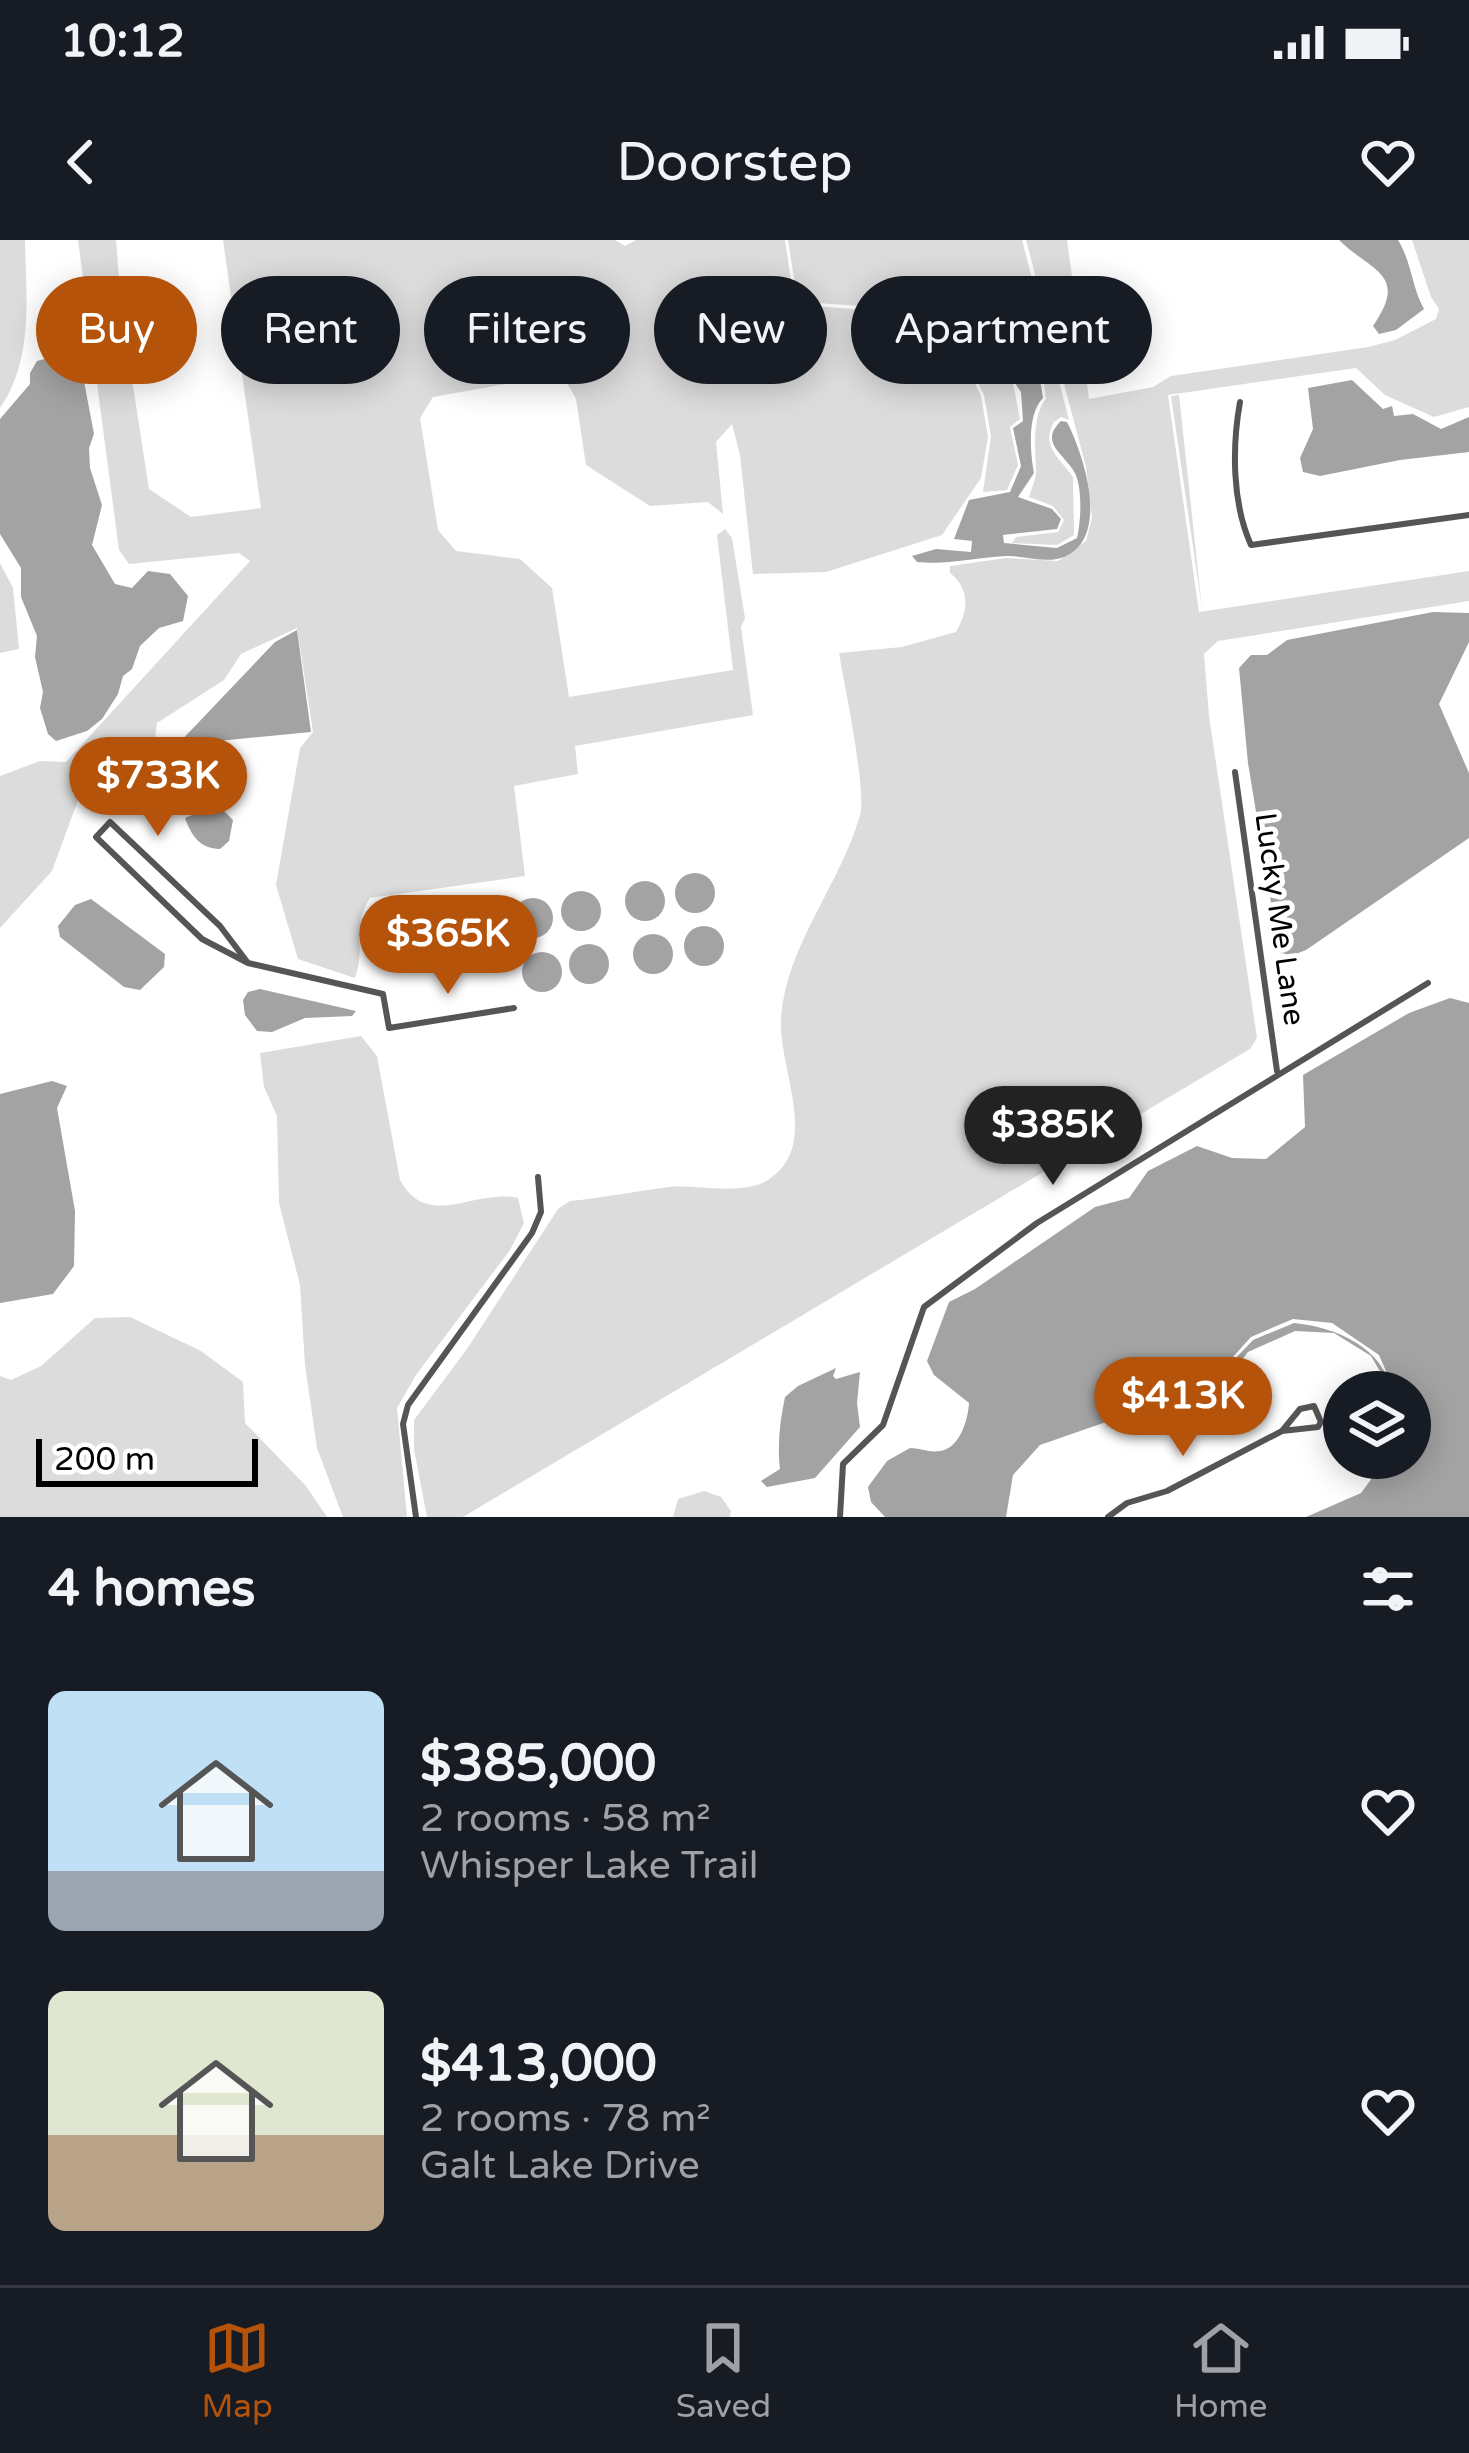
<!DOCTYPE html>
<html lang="en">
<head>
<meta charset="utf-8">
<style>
  body { margin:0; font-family:"Varela Round",sans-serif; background:#20242c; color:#f1f3f6; height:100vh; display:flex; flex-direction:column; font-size:45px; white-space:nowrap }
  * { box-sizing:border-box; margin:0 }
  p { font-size:39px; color:#9ea1a6 }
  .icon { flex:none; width:66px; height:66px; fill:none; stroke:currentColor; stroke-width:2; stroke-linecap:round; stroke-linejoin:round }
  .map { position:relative; height:1277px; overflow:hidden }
  .side { display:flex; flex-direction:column; background:#171b24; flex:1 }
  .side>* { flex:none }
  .top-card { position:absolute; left:36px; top:36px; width:1398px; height:108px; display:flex; gap:24px }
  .controls { position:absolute; left:1323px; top:1131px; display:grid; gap:24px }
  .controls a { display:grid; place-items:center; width:108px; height:108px; border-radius:50%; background:#171b24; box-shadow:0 6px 30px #0003; font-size:60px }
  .scale { position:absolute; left:36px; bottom:30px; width:222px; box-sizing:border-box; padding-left:12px; border:6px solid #000; border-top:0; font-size:33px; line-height:42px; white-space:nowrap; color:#000; -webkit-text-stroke:9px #fff; paint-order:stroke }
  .price { position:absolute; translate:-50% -102px; padding:0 27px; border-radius:42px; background:#b45309; color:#fff; font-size:39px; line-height:78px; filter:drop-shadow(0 3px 6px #0008) }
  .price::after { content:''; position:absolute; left:50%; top:72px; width:36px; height:27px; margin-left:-18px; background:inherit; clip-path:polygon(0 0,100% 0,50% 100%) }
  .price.selected { background:#222; color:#fff }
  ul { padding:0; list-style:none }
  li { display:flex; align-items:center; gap:36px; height:300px; padding:0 48px }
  li span { display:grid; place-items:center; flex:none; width:336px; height:240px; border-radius:18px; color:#555 }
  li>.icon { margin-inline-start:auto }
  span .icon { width:144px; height:144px; fill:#fffc; stroke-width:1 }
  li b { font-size:51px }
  h2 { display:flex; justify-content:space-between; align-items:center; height:144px; padding:0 48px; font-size:51px }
  .chip { padding:0 42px; border-radius:54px; background:#171b24; box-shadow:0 6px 30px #0003; font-size:42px; line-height:108px }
  .chip.selected { background:#b45309; color:#fff }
  .status { display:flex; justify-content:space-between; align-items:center; height:84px; padding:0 60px; background:#171b24; direction:ltr }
  .status svg { height:33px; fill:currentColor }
  header { display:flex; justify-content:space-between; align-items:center; height:156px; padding:0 48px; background:#171b24; font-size:54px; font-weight:600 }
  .tab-bar { display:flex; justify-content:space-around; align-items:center; height:168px; border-top:3px solid #363941; background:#171b24; font-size:33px; color:#9ea1a6 }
  .tab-bar a { display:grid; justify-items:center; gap:6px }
  .tab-bar .selected { color:#b45309 }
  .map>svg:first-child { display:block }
</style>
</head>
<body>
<div class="status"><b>10:12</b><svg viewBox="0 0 49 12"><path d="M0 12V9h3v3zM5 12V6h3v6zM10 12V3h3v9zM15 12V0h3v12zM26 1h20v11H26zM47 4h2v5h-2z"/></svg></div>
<header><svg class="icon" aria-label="back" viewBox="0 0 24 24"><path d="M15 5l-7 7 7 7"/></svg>Doorstep<svg class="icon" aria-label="heart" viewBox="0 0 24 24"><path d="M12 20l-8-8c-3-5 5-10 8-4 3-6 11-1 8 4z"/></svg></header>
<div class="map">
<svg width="1469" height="1277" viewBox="0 0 1469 1277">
  <rect width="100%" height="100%" fill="#fff"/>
  <g fill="#dcdcdc">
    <path d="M 0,0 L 25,0 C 26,57 34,119 0,168 Z"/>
    <path d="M 78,0 L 116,0 L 122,75 L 149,249 L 191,277 L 261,268 L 223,0 L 615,0 L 625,6 L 636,0 L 785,0 L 792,47 L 815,66 L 891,72 L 927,87 L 964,121 L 981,156 L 988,197 L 981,238 L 942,295 L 826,332 L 753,334 L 740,215 L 732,184 L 716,202 L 723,274 L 708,262 L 650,266 L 586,225 L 576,159 L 562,134 L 433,157 L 420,178 L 438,290 L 456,311 L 520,319 L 552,348 L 569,457 L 733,430 L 717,295 L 725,289 L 732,298 L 745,378 L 741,387 L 753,475 L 575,506 L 578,534 L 514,546 L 525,636 L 370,658 C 351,688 366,706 355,738 L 298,719 L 276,645 L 300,508 L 313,492 L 297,388 L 241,414 L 224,440 L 157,483 L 155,499 L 167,502 L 172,514 L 129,539 L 79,523 L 81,552 L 52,631 L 0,688 L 0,536 L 40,521 L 66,522 L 250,321 L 239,313 L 129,324 L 119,310 Z"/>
    <path d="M 788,0 L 1022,0 L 1069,180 L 1061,177 L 1054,182 C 1040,206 1060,218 1073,237 L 1074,295 L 1057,305 L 1012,303 L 1016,297 L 1058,292 L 1064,280 L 1053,266 L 1029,257 C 1032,247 1037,237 1036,228 C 1035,206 1032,176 1046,159 L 1044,144 L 1036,131 L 1020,131 L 1013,143 L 1020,179 L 1010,187 L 1018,225 L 1007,250 L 983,252 L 991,196 L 984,155 L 966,119 L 928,83 L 891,68 L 816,63 L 795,45 Z"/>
    <path d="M 1026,0 L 1067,0 L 1089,159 L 1153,147 L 1171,136 L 1368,107 L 1395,100 L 1436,79 L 1439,69 L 1431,57 L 1412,0 L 1469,0 L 1469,167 L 1434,177 L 1385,155 L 1356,128 L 1168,155 L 1199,372 L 1469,331 L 1469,361 L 1218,401 L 1204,414 L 1209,476 L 1257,798 L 1250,809 L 463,1277 L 427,1277 L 414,1209 L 414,1180 L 467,1109 L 558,969 L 570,961 C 603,958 636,951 669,947 C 695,944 744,956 768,940 C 822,905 778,829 781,778 C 786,705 841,644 860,575 C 867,551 844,443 839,413 L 902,407 L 956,392 C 969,370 970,349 950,333 L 950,326 L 1006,318 L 1058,321 L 1086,301 L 1092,278 L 1086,227 Z"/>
    <polygon points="1179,155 1202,368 1171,156"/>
    <polygon points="0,323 13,348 19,409 0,413"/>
    <path d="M 361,796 L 377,816 L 400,940 C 428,991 474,948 518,958 L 524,983 L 510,1010 L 416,1135 L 397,1168 L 407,1277 L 343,1277 L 317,1208 L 305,1125 L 300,1045 L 279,963 L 277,876 L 264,847 L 260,813 Z"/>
    <polygon points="130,1077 201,1111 243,1142 245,1183 306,1246 327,1277 0,1277 0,1136 11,1140 41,1126 95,1078"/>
    <polygon points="704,1251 721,1257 731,1271 730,1277 673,1277 678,1259"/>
  </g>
  <g fill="#a3a3a3">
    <path d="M 1339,0 L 1398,0 C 1412,23 1411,45 1424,69 L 1396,90 L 1379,94 L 1373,86 C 1409,34 1372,32 1339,0 Z"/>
    <polygon points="63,114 79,115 94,194 89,208 90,228 102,265 92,305 115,344 132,348 148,331 170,334 188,356 183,381 159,388 140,406 132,429 123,436 118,454 102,479 87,491 56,501 48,494 40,468 43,452 35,417 37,396 21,357 21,328 0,294 0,179 30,144 30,133 37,121"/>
    <path d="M 1021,134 L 1034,134 L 1041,145 L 1043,158 C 1027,174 1030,212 1034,233 L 1018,257 L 1052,269 L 1061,279 L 1057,289 L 1003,295 L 1004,303 L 1057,308 L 1077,298 C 1081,281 1082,255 1077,238 C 1070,216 1036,205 1061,181 L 1067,182 C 1084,215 1111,298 1064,317 C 1046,324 1027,316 1008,316 C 977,317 949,325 917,322 L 912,316 L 936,309 L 971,312 L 972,301 L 954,299 L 969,260 L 1010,252 L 1021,226 L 1013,188 L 1023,181 L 1021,152 L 1016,145 Z"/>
    <polygon points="1352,140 1383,169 1392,166 1394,176 1413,174 1441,189 1469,177 1469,212 1400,220 1320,236 1303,232 1300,218 1313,189 1308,148"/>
    <polygon points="1433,372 1469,373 1469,402 1439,464 1469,533 1469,598 1306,710 1291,716 1279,712 1248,523 1239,428 1251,415 1267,415 1287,400"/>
    <polygon points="297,390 311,492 177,505 275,402"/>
    <path d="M 224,571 L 233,580 L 229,601 L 220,609 C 200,609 191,595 185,578 L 197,573 Z"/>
    <circle cx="695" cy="653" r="20"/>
    <circle cx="645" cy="661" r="20"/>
    <circle cx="581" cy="671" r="20"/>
    <circle cx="533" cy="678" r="20"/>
    <polygon points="91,659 165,714 164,727 140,750 124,747 60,697 58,686 75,665"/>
    <circle cx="704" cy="706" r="20"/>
    <circle cx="653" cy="714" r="20"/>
    <circle cx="589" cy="724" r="20"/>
    <circle cx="542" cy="732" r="20"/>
    <polygon points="260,749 356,771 352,776 305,778 272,792 257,791 245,775 243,760 248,752"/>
    <path d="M 1450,758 L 1469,763 L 1469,1277 L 1306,1277 L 1361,1253 L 1387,1218 L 1410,1218 L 1410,1152 L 1395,1152 L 1379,1115 L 1332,1083 L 1293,1079 L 1251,1097 L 1232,1118 L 1129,1174 L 1040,1205 L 1013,1235 L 1006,1277 L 885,1277 L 871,1262 L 868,1247 L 887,1221 L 910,1208 C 920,1208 929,1213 940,1211 C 960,1208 968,1180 969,1163 L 934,1135 L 927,1121 L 949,1062 L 975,1049 L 1095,967 L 1129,958 L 1148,931 L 1197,906 L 1232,918 L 1266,919 L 1305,887 L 1303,835 L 1409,773 Z"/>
    <polygon points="52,841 67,846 57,868 75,971 74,1026 53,1054 0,1063 0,854"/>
    <path d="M 1294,1083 C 1336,1087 1383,1107 1392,1152 L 1371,1116 L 1334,1093 L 1295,1091 L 1248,1112 L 1229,1137 L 1200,1158 L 1105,1187 L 1233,1121 L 1253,1100 Z"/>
    <path d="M 836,1128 L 833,1136 L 836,1139 L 860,1132 L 857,1163 L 860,1187 L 815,1238 L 767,1247 L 761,1241 L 780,1229 C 777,1205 780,1181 785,1157 L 798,1146 Z"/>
  </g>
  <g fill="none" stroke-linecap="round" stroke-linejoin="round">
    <g stroke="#555" stroke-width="6">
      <path d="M 1240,162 C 1232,207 1232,263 1251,305 L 1469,275"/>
      <polyline points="1235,532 1277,831"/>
      <polyline points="248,723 202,699 96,597 110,582 220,686 248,723 383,754 389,788 514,768"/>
      <polyline points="416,1277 403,1184 408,1165 532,993 541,972 538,937"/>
      <polyline points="840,1277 843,1224 883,1185 924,1067 1037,983 1428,743"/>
      <polyline points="1108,1277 1127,1263 1167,1251 1282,1191 1318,1187 1321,1182 1314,1166 1300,1169 1282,1191"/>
    </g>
  </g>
  <g text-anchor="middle" stroke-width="10" stroke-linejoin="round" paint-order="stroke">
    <g font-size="30" fill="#000" stroke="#fff">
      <text transform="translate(1280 679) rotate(82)" y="10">Lucky Me Lane</text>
    </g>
  </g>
</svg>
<div class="controls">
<a><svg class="icon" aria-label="layers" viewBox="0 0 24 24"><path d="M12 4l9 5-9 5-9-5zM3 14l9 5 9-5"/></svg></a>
</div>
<div class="scale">200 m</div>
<b class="price" style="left:158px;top:599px">$733K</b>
<b class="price" style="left:448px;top:757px">$365K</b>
<b class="price selected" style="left:1053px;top:948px">$385K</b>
<b class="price" style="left:1183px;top:1219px">$413K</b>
<div class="top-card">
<a class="chip selected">Buy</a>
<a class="chip">Rent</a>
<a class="chip">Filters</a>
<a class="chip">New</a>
<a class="chip">Apartment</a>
</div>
</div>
<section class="side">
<h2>4 homes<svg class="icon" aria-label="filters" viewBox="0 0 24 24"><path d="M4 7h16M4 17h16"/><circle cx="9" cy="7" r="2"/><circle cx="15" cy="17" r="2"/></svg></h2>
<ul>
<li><span style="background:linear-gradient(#bfe0f5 75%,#9aa5b1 0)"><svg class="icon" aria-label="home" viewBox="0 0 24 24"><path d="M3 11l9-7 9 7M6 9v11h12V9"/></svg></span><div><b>$385,000</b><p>2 rooms · 58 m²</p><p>Whisper Lake Trail</p></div><svg class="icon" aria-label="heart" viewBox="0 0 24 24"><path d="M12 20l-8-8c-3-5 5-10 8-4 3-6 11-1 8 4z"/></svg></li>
<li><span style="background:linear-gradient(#dfe7d0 60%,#b9a48a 0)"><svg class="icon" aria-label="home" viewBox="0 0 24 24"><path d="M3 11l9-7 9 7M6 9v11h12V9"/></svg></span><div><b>$413,000</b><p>2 rooms · 78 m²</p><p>Galt Lake Drive</p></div><svg class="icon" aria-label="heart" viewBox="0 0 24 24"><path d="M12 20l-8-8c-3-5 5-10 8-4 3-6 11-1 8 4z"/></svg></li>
</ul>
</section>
<nav class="tab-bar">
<a class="selected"><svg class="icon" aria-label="map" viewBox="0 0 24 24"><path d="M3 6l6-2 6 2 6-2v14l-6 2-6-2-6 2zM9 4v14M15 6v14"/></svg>Map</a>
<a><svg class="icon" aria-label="saved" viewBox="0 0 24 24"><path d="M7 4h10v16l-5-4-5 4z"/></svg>Saved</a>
<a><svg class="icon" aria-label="home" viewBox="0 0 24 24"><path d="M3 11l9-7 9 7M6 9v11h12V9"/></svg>Home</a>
</nav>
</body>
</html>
